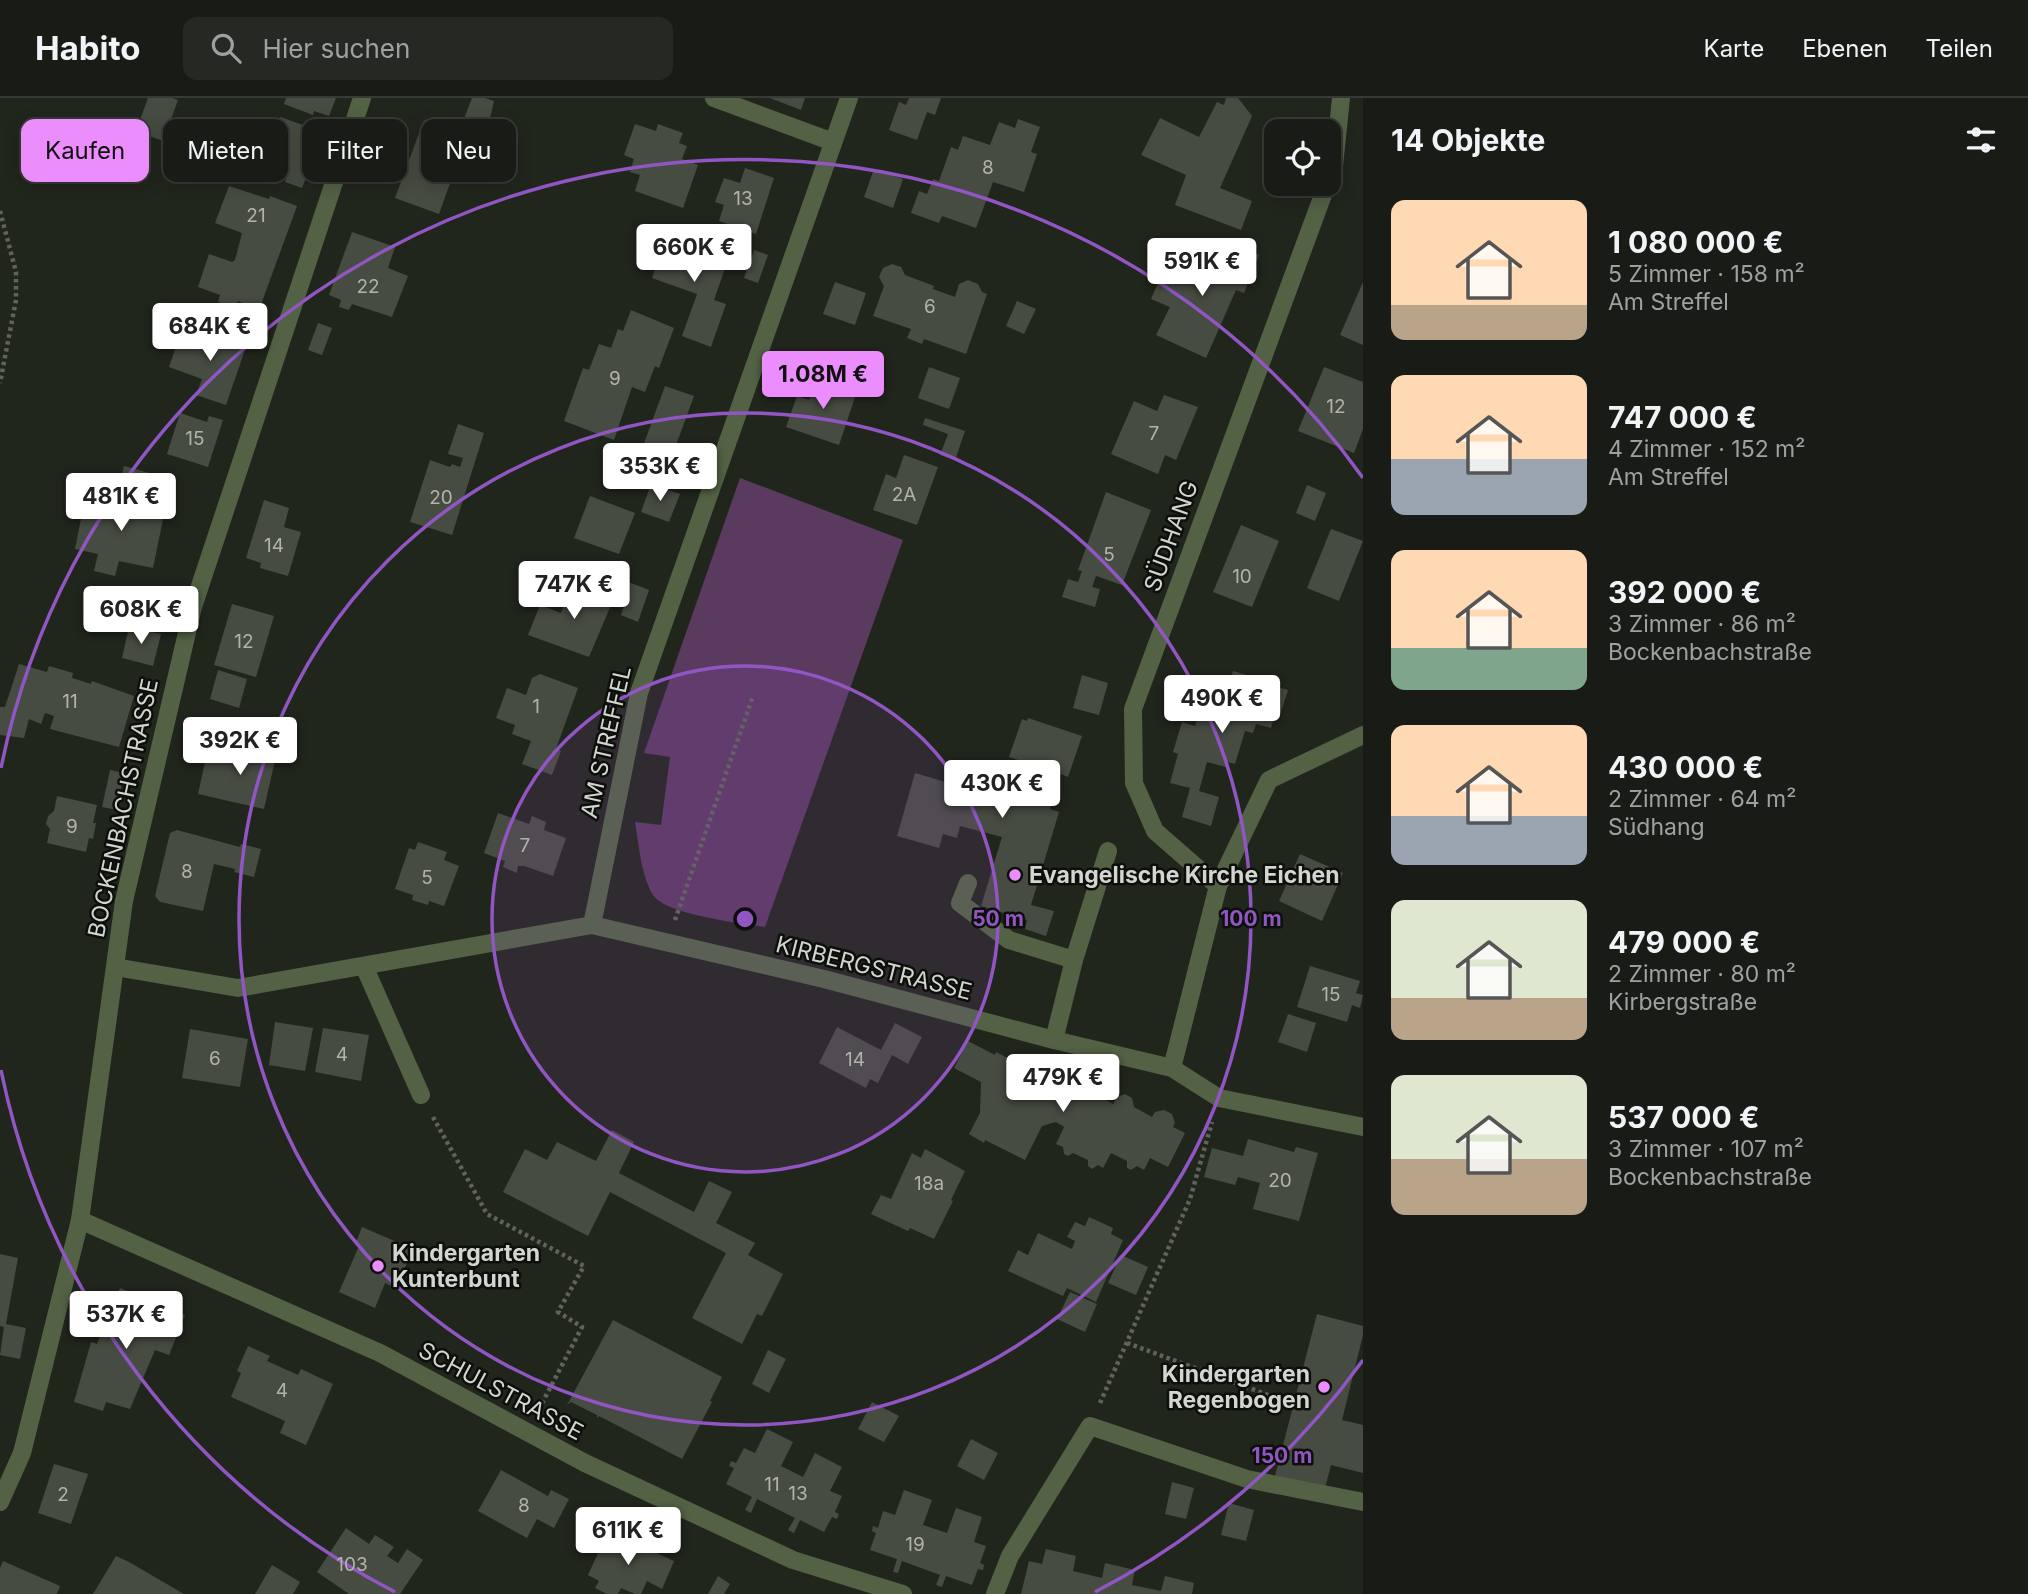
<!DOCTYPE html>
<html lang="de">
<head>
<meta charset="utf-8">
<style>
  body { margin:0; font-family:Inter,sans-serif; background:#262923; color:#f1f3f6; height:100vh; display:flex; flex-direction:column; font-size:26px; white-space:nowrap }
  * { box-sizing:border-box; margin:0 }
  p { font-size:23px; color:#9fa1a1 }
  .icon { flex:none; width:38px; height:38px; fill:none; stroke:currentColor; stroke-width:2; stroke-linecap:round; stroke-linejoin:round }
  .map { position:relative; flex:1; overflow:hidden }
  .drawer { display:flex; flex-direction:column; background:#191c16; width:665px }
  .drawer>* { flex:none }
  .guide { position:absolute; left:21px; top:21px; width:665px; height:63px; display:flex; gap:14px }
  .tools { position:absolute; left:1264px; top:21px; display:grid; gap:14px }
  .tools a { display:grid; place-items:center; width:77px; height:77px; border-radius:14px; background:#191c16; box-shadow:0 4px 18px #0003,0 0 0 2px #373a35; font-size:35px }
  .price { position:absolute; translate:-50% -60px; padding:0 16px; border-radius:7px; background:#fff; color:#222; font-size:23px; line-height:46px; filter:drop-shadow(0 2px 4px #0008) }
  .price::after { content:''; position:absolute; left:50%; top:42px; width:21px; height:16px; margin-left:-10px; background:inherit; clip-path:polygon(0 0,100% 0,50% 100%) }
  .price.current { background:#eb8dfc; color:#111 }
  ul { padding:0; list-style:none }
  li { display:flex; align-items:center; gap:21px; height:175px; padding:0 28px }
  li span { display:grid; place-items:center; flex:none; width:196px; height:140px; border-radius:14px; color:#555 }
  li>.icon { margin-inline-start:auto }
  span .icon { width:84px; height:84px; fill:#fffc; stroke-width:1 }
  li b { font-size:30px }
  h2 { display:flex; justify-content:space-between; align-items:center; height:84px; padding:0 28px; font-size:30px }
  .pill { padding:0 24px; border-radius:14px; background:#191c16; box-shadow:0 4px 18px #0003,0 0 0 2px #373a35; font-size:24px; line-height:63px }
  .pill.current { background:#eb8dfc; color:#111 }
  header { display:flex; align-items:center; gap:42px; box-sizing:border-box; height:98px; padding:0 35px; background:#191c16; border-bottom:2px solid #373a35 }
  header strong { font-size:33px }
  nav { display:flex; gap:38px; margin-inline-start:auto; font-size:24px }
  .search { width:490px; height:63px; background:#262923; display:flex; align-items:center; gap:18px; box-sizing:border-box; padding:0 24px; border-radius:14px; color:#9fa1a1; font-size:26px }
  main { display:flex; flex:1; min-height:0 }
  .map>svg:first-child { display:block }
</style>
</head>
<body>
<header>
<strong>Habito</strong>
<div class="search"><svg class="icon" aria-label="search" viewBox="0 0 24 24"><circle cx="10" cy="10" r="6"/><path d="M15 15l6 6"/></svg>Hier suchen</div>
<nav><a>Karte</a><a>Ebenen</a><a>Teilen</a></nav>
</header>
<main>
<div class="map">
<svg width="1363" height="1496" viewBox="0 0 1363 1496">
  <rect width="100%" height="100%" fill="#21261d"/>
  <path fill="#5b3a60" d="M 740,380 L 903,442 L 765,829 C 741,825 666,817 653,797 C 641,777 639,747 635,724 L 661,727 L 670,659 L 644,655 Z"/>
  <g fill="#474c42">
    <polygon points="148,0 172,0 178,2 163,43 136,33"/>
    <polygon points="286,0 336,0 329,18 314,13 313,17 284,6"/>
    <polygon points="472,0 485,0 494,3 488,29 464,21"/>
    <polygon points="770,0 805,0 801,12"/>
    <polygon points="909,0 941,0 935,17 927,14 917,42 889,32 899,4 906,7"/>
    <polygon points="1226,0 1238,0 1252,18 1220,90 1252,103 1241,132 1175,107 1186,77 1141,57 1160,20 1199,39 1217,4 1224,7"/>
    <polygon points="280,19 323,34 302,90 285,84 287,78 268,71 282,34 275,32"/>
    <polygon points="1018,21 1040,29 1031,54 1037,56 1024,94 993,84 976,130 942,118 939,125 911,115 919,93 927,96 933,81 939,83 951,49 958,52 963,38 990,47 999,24 1015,30"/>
    <polygon points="424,22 467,38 439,116 395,100"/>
    <polygon points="635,26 656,33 658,26 683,35 679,45 687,48 682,61 698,67 683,110 635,93 640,77 630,74 634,61 624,57"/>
    <polygon points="43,40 64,45 59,62 39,57"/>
    <polygon points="745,70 774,80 756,136 719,123 724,107 715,104 724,80 740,85"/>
    <polygon points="874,71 903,81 893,110 864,99"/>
    <polygon points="229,88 269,101 270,98 297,108 259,212 238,203 236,210 218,204 220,197 198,189 209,156 232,164 235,162 242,135 215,125"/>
    <polygon points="352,134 395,149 388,170 408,178 392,219 352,206 349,212 339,209 341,202 329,197"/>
    <polygon points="663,137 729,159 714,202 726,206 711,249 682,238 697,196 652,180 660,156 656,156"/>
    <polygon points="1227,144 1259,157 1244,195 1236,192 1206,260 1156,237 1170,209 1151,201 1168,162 1210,180"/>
    <polygon points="754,152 768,157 758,185 744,180"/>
    <polygon points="892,166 901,169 905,177 934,188 933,191 955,199 959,186 968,182 978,186 982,194 987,196 966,256 924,241 922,246 907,240 911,231 873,218 884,188 879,179 883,170"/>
    <polygon points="835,184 866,195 855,227 823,216"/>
    <polygon points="1363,184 1363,247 1340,237"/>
    <polygon points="1017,203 1036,211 1024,236 1006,228"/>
    <polygon points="631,212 674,230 659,270 655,268 645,294 632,289 614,342 564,323 583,270 589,272 599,246 611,250 618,231 623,233"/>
    <polygon points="318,225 332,230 322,257 308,252"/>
    <polygon points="182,231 231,245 233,238 248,243 226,307 196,297 202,281 169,269"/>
    <polygon points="929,269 960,280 949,311 918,300"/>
    <polygon points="1324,269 1363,284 1363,331 1354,355 1298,333"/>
    <polygon points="817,279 857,293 839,347 786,329 797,298 809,302"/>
    <polygon points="665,288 694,298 668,369 639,359"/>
    <polygon points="1164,297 1198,309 1176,362 1165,357 1158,376 1111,356 1134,303 1157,313"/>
    <polygon points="180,315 207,324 209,318 223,322 208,369 167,356"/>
    <polygon points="925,320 965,333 955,362 940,357 948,336 923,327"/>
    <polygon points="458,326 484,335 452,437 410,424 430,362 450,369 452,366 460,369 463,360 448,356"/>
    <polygon points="904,357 938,369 917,427 873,412 886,376 896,380"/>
    <polygon points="124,368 153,376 149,390 120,383"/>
    <polygon points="651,386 680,396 669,424 641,414"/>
    <polygon points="1307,387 1326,395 1315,423 1296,415"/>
    <polygon points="1106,394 1151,412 1122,487 1096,478 1092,489 1100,491 1095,509 1062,499 1068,481 1078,484 1082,473 1078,472"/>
    <polygon points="590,398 635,415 619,456 574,440"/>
    <polygon points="85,401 109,406 110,401 140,402 166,407 153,470 119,463 115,478 94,473 98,456 75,451"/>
    <polygon points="264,402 289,410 284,429 301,434 288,478 260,470 261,465 246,460"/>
    <polygon points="1241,427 1279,443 1252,509 1213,494"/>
    <polygon points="1331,431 1363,443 1339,503 1307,490"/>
    <polygon points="618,480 649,492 638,524 621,517 628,498 613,493"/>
    <polygon points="572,484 614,500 589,559 528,537 540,507 561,515"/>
    <polygon points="232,506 274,518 256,579 214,567"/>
    <polygon points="129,529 161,536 153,568 122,560"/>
    <polygon points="19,566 47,574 49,568 73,575 72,580 91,586 92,583 134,598 119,649 50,631 54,618 45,615 41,626 29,621 24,640 0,637 0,609 5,609"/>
    <polygon points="218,572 247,581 239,610 210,601"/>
    <polygon points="1233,573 1270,584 1270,587 1288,592 1280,617 1275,616 1271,630 1256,626 1253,635 1245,633 1235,666 1227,664 1226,669 1207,664 1199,693 1219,699 1211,728 1182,719 1190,690 1170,685 1178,656 1173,654 1182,624 1195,628 1201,607 1207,609 1216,579 1230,583"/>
    <polygon points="540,576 578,590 556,651 561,653 552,677 522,666 531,643 512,636 515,627 496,620 507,590 526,597 532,580"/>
    <polygon points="1082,577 1108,585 1099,617 1073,610"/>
    <polygon points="1028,620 1082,638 1068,679 1061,676 1050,711 1059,714 1031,807 1054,813 1046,838 1025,831 1027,822 981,808 1002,739 960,728 957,740 943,736 939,750 897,738 915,675 1013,704 1013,700 1022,704 1033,667 1009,659 1022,621 1027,623"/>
    <polygon points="252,643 278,649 264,711 198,696 207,655 248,665"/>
    <polygon points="110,672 124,675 117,712 102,709"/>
    <polygon points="57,698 97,707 93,725 96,725 93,741 89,740 86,754 47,745 50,731 46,726 48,718 54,713"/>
    <polygon points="498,715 529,726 532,718 546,724 544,732 566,740 553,778 524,768 518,768 517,775 503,769 505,763 484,755"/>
    <polygon points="177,732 240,749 241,746 261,751 254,779 234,774 235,771 214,766 203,813 160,804 155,798 170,735"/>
    <polygon points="418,744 447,754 444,762 459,768 444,808 429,803 428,807 412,802 413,797 395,791 409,750 415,752"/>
    <polygon points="1300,756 1343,775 1322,823 1279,803"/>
    <polygon points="1310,868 1360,883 1356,895 1363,897 1360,910 1352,907 1347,924 1297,909"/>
    <polygon points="1288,916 1316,925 1307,954 1278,944"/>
    <polygon points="275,924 313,930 305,973 269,967"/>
    <polygon points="895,925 922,939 908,966 892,957 878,985 870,981 866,990 819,965 837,929 881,952"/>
    <polygon points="323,930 369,937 361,983 315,974"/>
    <polygon points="190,931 248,941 240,989 182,980"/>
    <polygon points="968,943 995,957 996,954 1017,965 1084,985 1092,996 1099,992 1103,994 1104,1001 1113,1006 1117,999 1125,996 1132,1000 1134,1009 1152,1019 1155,1014 1164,1012 1172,1016 1175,1025 1173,1029 1185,1035 1168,1069 1150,1060 1144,1072 1137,1068 1131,1072 1127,1070 1127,1063 1111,1055 1103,1070 1098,1067 1092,1071 1088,1068 1088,1062 1073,1055 1068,1058 1064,1056 1063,1049 1056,1046 1064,1029 1056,1024 1042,1028 1025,1062 985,1042 984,1045 969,1036 980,1015 981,984 954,970"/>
    <polygon points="612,1032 634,1044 619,1075 694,1114 709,1083 732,1094 716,1125 755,1145 748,1157 783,1176 762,1218 757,1216 742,1246 692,1220 726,1155 610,1094 588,1138 503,1094 525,1051 547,1062 557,1044 596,1063"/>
    <polygon points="1248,1041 1294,1054 1296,1049 1318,1055 1299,1123 1253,1111 1260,1085 1238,1079 1235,1087 1204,1079 1212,1050 1243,1058"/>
    <polygon points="925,1051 965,1073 951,1102 953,1103 934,1141 910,1130 908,1133 871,1116 881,1097 891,1101 912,1055 921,1060"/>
    <polygon points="1089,1119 1113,1130 1111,1136 1123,1142 1096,1204 1067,1190 1063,1198 1008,1173 1018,1152 1028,1157 1038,1135 1072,1151 1075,1143 1067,1139 1075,1124 1085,1128"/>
    <polygon points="362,1129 413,1151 396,1190 385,1185 375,1210 339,1194 359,1148 355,1147"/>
    <polygon points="0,1156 18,1160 6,1226 26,1230 20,1261 0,1257 4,1229 0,1228"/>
    <polygon points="1121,1157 1148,1169 1136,1197 1108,1185"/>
    <polygon points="120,1190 185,1217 169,1257 155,1252 130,1311 106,1304 103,1313 74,1304 91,1244 97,1246"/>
    <polygon points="1070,1194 1097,1206 1085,1234 1057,1221"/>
    <polygon points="1317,1216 1363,1228 1363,1237 1342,1322 1363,1327 1363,1375 1331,1367 1325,1390 1275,1378"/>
    <polygon points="613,1222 722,1279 710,1303 712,1304 682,1361 599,1318 597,1320 597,1317 571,1304 567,1307"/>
    <polygon points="248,1248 270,1258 267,1263 298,1277 301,1271 333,1286 306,1347 280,1335 285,1323 231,1299 241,1275 237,1273"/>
    <polygon points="768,1252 786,1261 769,1295 752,1286"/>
    <polygon points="872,1304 899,1318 884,1344 858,1331"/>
    <polygon points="767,1331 793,1344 781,1368 803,1379 815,1355 842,1369 830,1393 842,1398 835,1414 839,1416 837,1421 832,1419 824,1434 800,1422 794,1435 788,1432 795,1420 757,1401 751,1415 745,1412 752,1399 726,1386 734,1370 729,1368 731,1363 736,1365 744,1350 755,1355"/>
    <polygon points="971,1341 998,1355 984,1382 957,1368"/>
    <polygon points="54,1366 88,1376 71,1426 38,1415"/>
    <polygon points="501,1372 548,1398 551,1392 569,1401 554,1430 537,1421 527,1440 478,1413"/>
    <polygon points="1172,1384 1194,1390 1186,1421 1165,1416"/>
    <polygon points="904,1392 932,1402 923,1427 947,1435 956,1410 982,1419 974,1444 986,1448 980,1465 984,1467 983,1472 978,1471 972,1487 946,1478 942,1489 936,1487 940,1477 902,1463 898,1475 893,1474 897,1461 870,1452 876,1435 872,1433 873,1428 878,1430 883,1413 895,1417"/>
    <polygon points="1229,1405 1254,1412 1246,1443 1221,1437"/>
    <polygon points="346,1430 369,1446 375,1437 394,1449 387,1458 398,1465 407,1451 423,1462 400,1496 349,1496 317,1474"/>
    <polygon points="608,1433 674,1463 662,1491 647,1483 641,1496 635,1496 621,1490 618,1496 607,1496 595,1490 599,1483 588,1477"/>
    <polygon points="1046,1451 1076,1458 1073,1473 1102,1480 1105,1465 1135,1472 1132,1487 1161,1493 1165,1478 1194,1485 1192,1496 1021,1496 1029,1463 1042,1466"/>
    <polygon points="116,1458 129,1464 184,1496 93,1496"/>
    <polygon points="3,1463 60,1488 57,1496 0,1496 0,1470"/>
    <polygon points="272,1467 300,1484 293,1496 255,1496"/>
    <polygon points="718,1478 730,1486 724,1496 708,1496"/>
  </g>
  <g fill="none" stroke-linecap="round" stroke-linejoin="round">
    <g stroke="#5f635b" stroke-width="4.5" stroke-dasharray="3.5 3.5" stroke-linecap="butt">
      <polyline points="0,113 16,174 16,202 0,285"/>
      <polyline points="675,822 753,598"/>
      <polyline points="433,1019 487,1116 584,1168 558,1214 582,1229 538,1313"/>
      <polyline points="1127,1245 1290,1305"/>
      <polyline points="1100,1305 1190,1101 1212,1024"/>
    </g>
    <g stroke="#536245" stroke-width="18">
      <polyline points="714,0 833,44"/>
      <polyline points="1328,83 1334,68 1341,0"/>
      <polyline points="968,785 960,805 1009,842 1074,862"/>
      <polyline points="1218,788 1155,733 1134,685 1133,611 1327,86"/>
      <polyline points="592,827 639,595 849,0"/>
      <polyline points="364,868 421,997"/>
      <polyline points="115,869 238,890 592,827 824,881 1054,942 1172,970 1219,1000 1363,1029"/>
      <polyline points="1054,942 1074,862 1108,753"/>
      <polyline points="1172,970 1218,788 1269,682 1363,637"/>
      <polyline points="80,1122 380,1255 585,1365 793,1462 903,1496"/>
      <polyline points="0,1404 22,1355 80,1122 124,803 193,509 362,0"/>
      <polyline points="995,1496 1010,1458 1090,1328 1247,1381 1363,1404"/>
    </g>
  </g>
  <circle cx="745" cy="821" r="253" fill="#9156c3" fill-opacity=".12"/>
  <g fill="none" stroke="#9156c3" stroke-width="3.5">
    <circle cx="745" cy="821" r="253"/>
    <circle cx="745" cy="821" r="506"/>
    <path d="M1363 1262A759 759 0 0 1 1095 1494M395 1494A759 759 0 0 1 1 972M1 670A759 759 0 0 1 1363 380"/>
  </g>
  <g fill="#eb8dfc" stroke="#0c0f0a" stroke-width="2.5">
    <circle cx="1015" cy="777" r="7"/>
    <circle cx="378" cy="1168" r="7"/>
    <circle cx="1324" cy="1289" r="7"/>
  </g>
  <g text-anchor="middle" stroke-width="5" stroke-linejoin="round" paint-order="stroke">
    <g font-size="19" fill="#b0b4ac">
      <text x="988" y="76">8</text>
      <text x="743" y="107">13</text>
      <text x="256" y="124">21</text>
      <text x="368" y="195">22</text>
      <text x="930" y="215">6</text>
      <text x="615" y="287">9</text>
      <text x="1336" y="315">12</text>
      <text x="1154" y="342">7</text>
      <text x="195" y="347">15</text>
      <text x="904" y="403">2A</text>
      <text x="441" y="406">20</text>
      <text x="274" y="454">14</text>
      <text x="1109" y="463">5</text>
      <text x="1242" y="485">10</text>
      <text x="244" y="550">12</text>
      <text x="70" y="610">11</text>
      <text x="536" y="615">1</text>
      <text x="72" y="735">9</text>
      <text x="525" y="754">7</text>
      <text x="187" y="780">8</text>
      <text x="427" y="786">5</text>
      <text x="1331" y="903">15</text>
      <text x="342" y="963">4</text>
      <text x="215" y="967">6</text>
      <text x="855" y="968">14</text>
      <text x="1280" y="1089">20</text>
      <text x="929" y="1092">18a</text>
      <text x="282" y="1299">4</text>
      <text x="772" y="1393">11</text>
      <text x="798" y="1402">13</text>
      <text x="63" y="1403">2</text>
      <text x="524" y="1414">8</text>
      <text x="915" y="1453">19</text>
      <text x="352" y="1473">103</text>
    </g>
    <g font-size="23" fill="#d3d6d0" stroke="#0c0f0a">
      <text transform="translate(1171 438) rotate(-70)" y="8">SÜDHANG</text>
      <text transform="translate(606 644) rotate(-77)" y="8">AM STREFFEL</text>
      <text transform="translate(123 710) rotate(-78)" y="8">BOCKENBACHSTRASSE</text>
      <text transform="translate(874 870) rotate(14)" y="8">KIRBERGSTRASSE</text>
      <text transform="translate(501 1293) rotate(28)" y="8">SCHULSTRASSE</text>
    </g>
    <g font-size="23" font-weight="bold" fill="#d3d6d0" stroke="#0c0f0a" text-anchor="start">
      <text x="1029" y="785">Evangelische Kirche Eichen</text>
      <text x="392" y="1163">Kindergarten<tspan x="392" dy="26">Kunterbunt</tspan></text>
      <text x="1310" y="1284" text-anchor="end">Kindergarten<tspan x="1310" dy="26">Regenbogen</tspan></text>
    </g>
  </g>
  <circle cx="745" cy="821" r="10" fill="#9156c3" stroke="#0c0f0a" stroke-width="3.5"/>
  <g font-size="21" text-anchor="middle" font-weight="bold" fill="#9156c3" stroke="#0c0f0a" stroke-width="5" stroke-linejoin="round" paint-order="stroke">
    <text x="998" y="828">50 m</text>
    <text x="1251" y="828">100 m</text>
    <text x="1282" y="1365">150 m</text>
  </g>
</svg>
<div class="tools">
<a><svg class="icon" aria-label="locate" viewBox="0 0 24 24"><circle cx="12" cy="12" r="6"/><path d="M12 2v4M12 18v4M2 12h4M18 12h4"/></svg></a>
</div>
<b class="price" style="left:694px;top:186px">660K €</b>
<b class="price" style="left:1202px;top:200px">591K €</b>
<b class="price" style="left:210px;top:265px">684K €</b>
<b class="price current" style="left:823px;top:313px">1.08M €</b>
<b class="price" style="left:660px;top:405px">353K €</b>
<b class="price" style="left:121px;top:435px">481K €</b>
<b class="price" style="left:574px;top:523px">747K €</b>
<b class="price" style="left:141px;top:548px">608K €</b>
<b class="price" style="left:1222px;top:637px">490K €</b>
<b class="price" style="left:240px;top:679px">392K €</b>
<b class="price" style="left:1002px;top:722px">430K €</b>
<b class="price" style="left:1063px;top:1016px">479K €</b>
<b class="price" style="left:126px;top:1253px">537K €</b>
<b class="price" style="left:628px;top:1469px">611K €</b>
<div class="guide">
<a class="pill current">Kaufen</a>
<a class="pill">Mieten</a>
<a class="pill">Filter</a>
<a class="pill">Neu</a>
</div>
</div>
<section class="drawer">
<h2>14 Objekte<svg class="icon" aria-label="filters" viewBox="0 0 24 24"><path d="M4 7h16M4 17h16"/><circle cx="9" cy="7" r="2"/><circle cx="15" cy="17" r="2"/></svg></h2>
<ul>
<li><span style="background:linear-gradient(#ffd9b3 75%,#b9a48a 0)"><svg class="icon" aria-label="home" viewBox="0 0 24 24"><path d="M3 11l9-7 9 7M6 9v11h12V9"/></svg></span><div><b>1 080 000 €</b><p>5 Zimmer · 158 m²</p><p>Am Streffel</p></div></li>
<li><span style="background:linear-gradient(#ffd9b3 60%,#9aa5b1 0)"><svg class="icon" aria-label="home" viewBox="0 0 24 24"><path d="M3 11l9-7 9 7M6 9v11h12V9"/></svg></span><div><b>747 000 €</b><p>4 Zimmer · 152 m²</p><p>Am Streffel</p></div></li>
<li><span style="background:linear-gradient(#ffd9b3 70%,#7fa58c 0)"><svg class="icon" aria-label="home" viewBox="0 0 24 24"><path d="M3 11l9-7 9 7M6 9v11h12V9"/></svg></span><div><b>392 000 €</b><p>3 Zimmer · 86 m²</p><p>Bockenbachstraße</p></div></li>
<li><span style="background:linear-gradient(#ffd9b3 65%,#9aa5b1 0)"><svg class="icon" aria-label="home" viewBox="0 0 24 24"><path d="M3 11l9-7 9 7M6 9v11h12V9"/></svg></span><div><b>430 000 €</b><p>2 Zimmer · 64 m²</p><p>Südhang</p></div></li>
<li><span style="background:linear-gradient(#dfe7d0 70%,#b9a48a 0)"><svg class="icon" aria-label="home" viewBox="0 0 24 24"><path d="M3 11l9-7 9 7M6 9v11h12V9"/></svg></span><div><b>479 000 €</b><p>2 Zimmer · 80 m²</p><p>Kirbergstraße</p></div></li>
<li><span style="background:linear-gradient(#dfe7d0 60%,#b9a48a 0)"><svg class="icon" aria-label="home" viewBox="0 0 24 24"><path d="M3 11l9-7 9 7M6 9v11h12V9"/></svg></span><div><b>537 000 €</b><p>3 Zimmer · 107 m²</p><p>Bockenbachstraße</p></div></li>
</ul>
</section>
</main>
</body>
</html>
